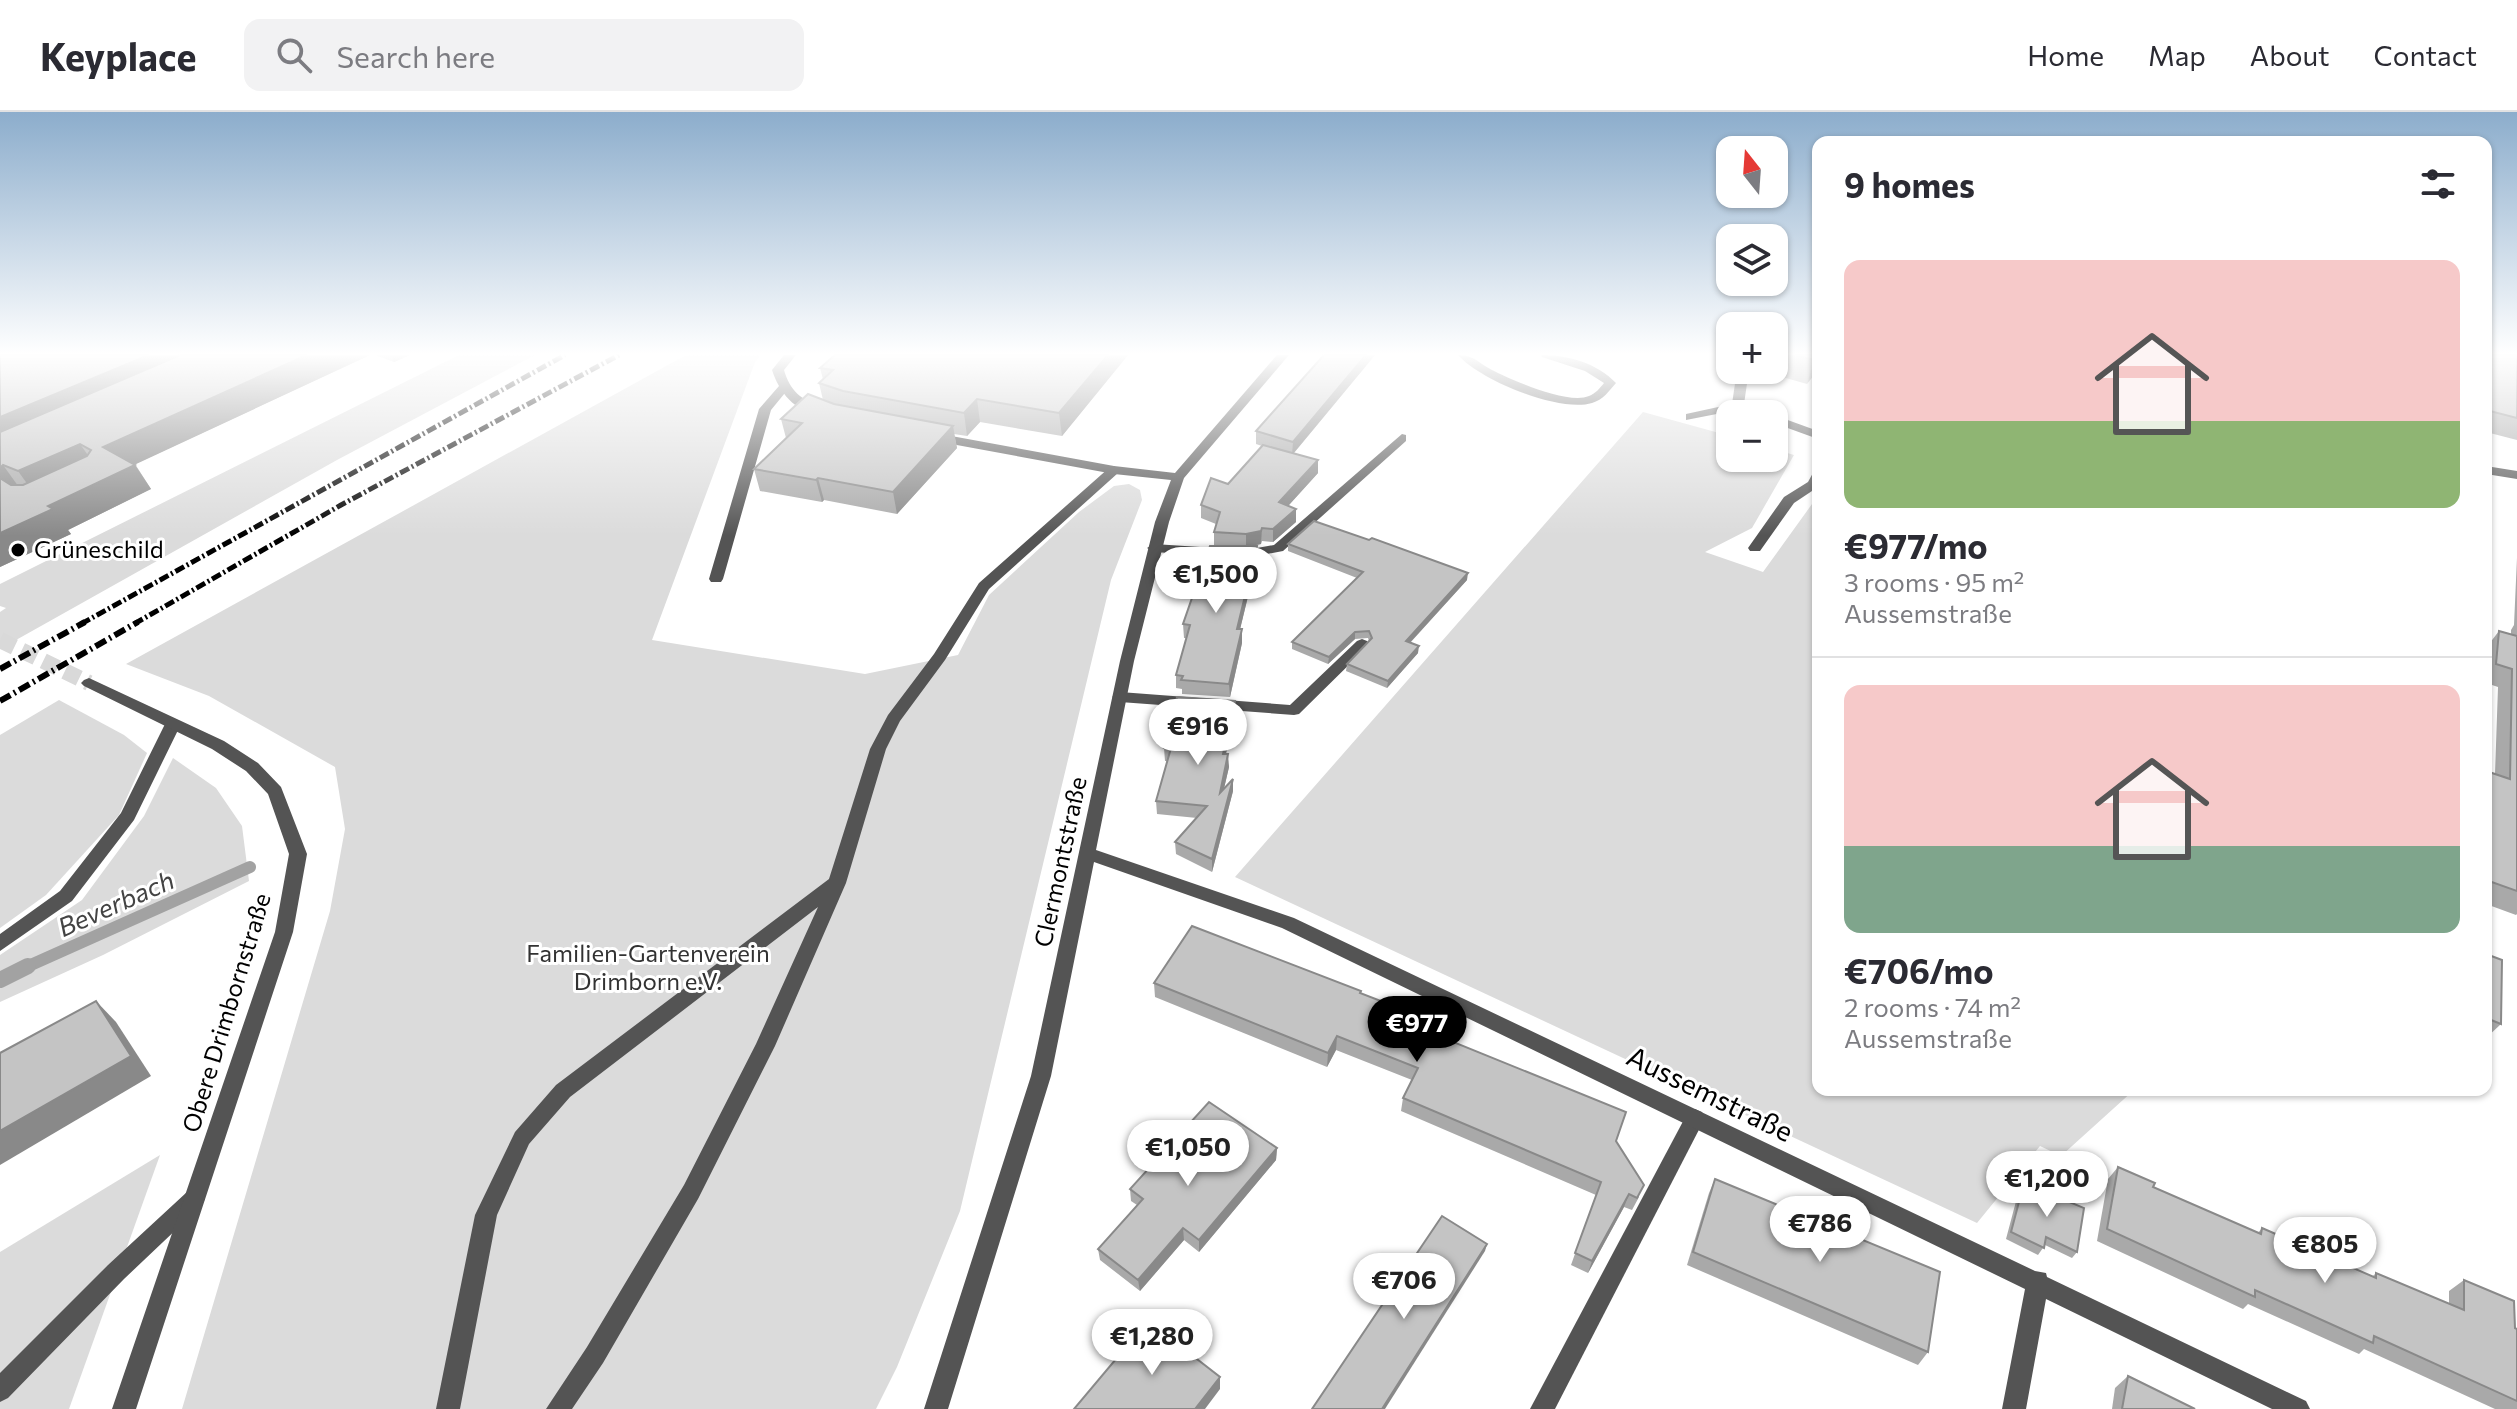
<!DOCTYPE html>
<html lang="en">
<head>
<meta charset="utf-8">
<style>
  body { margin:0; font-family:Commissioner,sans-serif; background:#f2f2f3; color:#2b2b33; height:100vh; display:flex; flex-direction:column; font-size:30px; white-space:nowrap }
  * { box-sizing:border-box; margin:0 }
  p { font-size:26px; color:#7c7c81 }
  .icon { flex:none; width:44px; height:44px; fill:none; stroke:currentColor; stroke-width:2; stroke-linecap:round; stroke-linejoin:round }
  .map { position:relative; flex:1; overflow:hidden }
  .drawer { position:absolute; left:1812px; top:24px; width:680px; height:960px; display:flex; flex-direction:column; background:#fff; border-radius:16px; box-shadow:0 2px 6px #0004 }
  .drawer>* { flex:none }
  .needle { width:52px; rotate:343deg }
  .controls { position:absolute; left:1716px; top:24px; display:grid; gap:16px }
  .controls a { display:grid; place-items:center; width:72px; height:72px; border-radius:16px; background:#fff; box-shadow:0 2px 6px #0004; font-size:40px }
  .price { position:absolute; translate:-50% -68px; padding:0 18px; border-radius:28px; background:#fff; color:#222; font-size:26px; line-height:52px; filter:drop-shadow(0 2px 4px #0008) }
  .price::after { content:''; position:absolute; left:50%; top:48px; width:24px; height:18px; margin-left:-12px; background:inherit; clip-path:polygon(0 0,100% 0,50% 100%) }
  .price.current { background:#000; color:#fff }
  ul { padding:0; list-style:none }
  li { display:grid; align-content:center; gap:16px; height:424px; padding:0 32px }
  li+li { border-top:2px solid #e1e1e2 }
  li span { display:grid; place-items:center; height:248px; border-radius:16px; color:#555 }
  li>.icon { margin-inline-start:auto }
  span .icon { width:144px; height:144px; fill:#fffc; stroke-width:1 }
  li b { font-size:34px }
  h2 { display:flex; justify-content:space-between; align-items:center; height:96px; padding:0 32px; font-size:34px }
  header { display:flex; align-items:center; gap:48px; box-sizing:border-box; height:112px; padding:0 40px; background:#fff; border-bottom:2px solid #e1e1e2 }
  header strong { font-size:38px }
  nav { display:flex; gap:44px; margin-inline-start:auto; font-size:28px }
  .search { width:560px; height:72px; background:#f2f2f3; display:flex; align-items:center; gap:20px; box-sizing:border-box; padding:0 28px; border-radius:16px; color:#7c7c81; font-size:30px }
  .map>svg:first-child { display:block }
</style>
</head>
<body>
<header>
<strong>Keyplace</strong>
<div class="search"><svg class="icon" aria-label="search" viewBox="0 0 24 24"><circle cx="10" cy="10" r="6"/><path d="M15 15l6 6"/></svg>Search here</div>
<nav><a>Home</a><a>Map</a><a>About</a><a>Contact</a></nav>
</header>
<div class="map">
<svg width="2517" height="1297" viewBox="0 0 2517 1297">
  <rect width="100%" height="100%" fill="#fff"/>
  <g fill="#dbdbdb">
    <polygon points="459,243 535,243 337,348 0,537 0,500 6,496 0,494 0,472"/>
    <polygon points="686,243 761,243 755,250 652,528 865,562 958,543 989,483 1079,400 1114,374 1129,372 1140,378 1142,388 1111,468 960,1099 897,1255 876,1297 182,1297 330,799 345,717 335,655 209,584 126,552"/>
    <polygon points="1643,300 1730,324 1730,346 1774,346 1774,337 1794,343 1752,416 1705,440 1763,460 1812,392 1818,395 1818,978 2134,978 2061,1044 2040,1034 1977,1111 1235,765"/>
    <polygon points="59,588 124,623 147,641 119,703 46,783 0,816 0,623"/>
    <polygon points="173,646 216,676 242,714 249,769 103,843 0,890 0,843 82,788 144,704"/>
    <polygon points="160,1043 69,1297 0,1297 0,1140"/>
  </g>
  <g fill="none" stroke-linecap="round" stroke-linejoin="round">
    <polyline stroke="#a2a2a2" stroke-width="12" points="24,856 250,755"/>
    <polyline stroke="#a2a2a2" stroke-width="16" points="0,868 28,854"/>
    <polyline stroke="#d9d9d9" stroke-width="16" stroke-dasharray="16 8" stroke-linecap="butt" points="0,528 89,571"/>
    <g fill="#545454" fill-rule="evenodd">
      <polygon points="1737,258 1749,258 1744,292 1767,302 1750,302 1737,298 1686,308 1686,302 1732,292"/>
      <polygon points="783,273 789,276 771,298 723,467 721,470 711,470 709,467 759,297 779,274"/>
      <polygon points="1774,303 1818,319 1818,327 1774,311"/>
      <polygon points="1402,322 1406,323 1406,329 1283,439 1246,446 1154,440 1147,436 1154,432 1246,438 1274,433"/>
      <polygon points="1114,354 1120,358 1118,361 989,477 945,548 900,609 886,637 846,771 775,934 698,1087 603,1251 572,1297 546,1297 587,1235 684,1073 756,932 818,795 570,985 529,1032 497,1103 460,1297 436,1297 475,1103 515,1020 556,973 829,767 870,637 888,603 934,542 979,471 1110,355"/>
      <polygon points="1818,358 1818,375 1794,391 1760,439 1750,439 1748,436 1784,385 1808,370 1814,359"/>
      <polygon points="1362,527 1367,529 1369,532 1367,535 1299,602 1294,603 1120,590 1112,585 1120,580 1290,593 1357,529"/>
      <polygon points="173,607 181,612 134,708 72,789 0,839 0,822 60,779 121,701 165,612"/>
      <polygon points="1695,997 1702,1000 1705,1006 1555,1297 1530,1297 1688,1000"/>
      <polygon points="194,1077 201,1080 205,1087 201,1094 124,1167 8,1286 0,1290 0,1261 108,1153 187,1080"/>
    </g>
    <g fill="#545454" fill-rule="evenodd">
      <path d="M 784,243 L 796,243 L 784,258 C 790,279 801,287 820,295 L 820,301 C 796,302 779,280 772,258 Z"/>
      <polygon points="1277,243 1289,243 1184,366 1169,410 1134,549 1096,738 1294,806 2035,1159 2046,1161 2047,1165 2306,1289 2310,1297 2272,1297 2046,1187 2026,1297 2002,1297 2025,1177 1282,816 1094,750 1051,964 948,1297 924,1297 1031,964 1120,549 1155,410 1171,368 1114,362 935,329 929,325 935,321 1114,354 1175,361"/>
      <path d="M 1458,243 C 1472,242 1479,251 1492,258 C 1512,268 1568,293 1589,284 C 1595,282 1600,276 1604,271 L 1585,259 L 1542,245 L 1541,243 C 1568,243 1597,251 1616,271 C 1609,279 1603,288 1592,291 C 1559,301 1480,268 1458,243 Z"/>
      <polygon points="2486,354 2517,359 2517,367 2486,362"/>
      <polygon points="89,566 224,629 258,651 281,675 307,742 293,820 136,1297 112,1297 275,820 289,742 268,682 246,659 212,637 84,574 81,571 84,568"/>
    </g>
    <g stroke="#000" stroke-width="5" stroke-dasharray="10 3 2 3" stroke-linecap="butt">
      <polyline points="81,512 565,243"/>
      <polyline points="134,512 341,393 619,243"/>
    </g>
    <g stroke="#000" stroke-width="6" stroke-dasharray="12 4 2 4" stroke-linecap="butt">
      <polyline points="0,557 85,510"/>
      <polyline points="0,589 138,510"/>
    </g>
  </g>
  <g fill="#a9a9a9">
    <polygon points="0,243 370,243 135,352 151,377 68,418 71,422 0,455"/>
    <polygon points="375,243 410,243 394,250"/>
    <polygon points="1128,243 1062,324 980,310 967,324 954,322 957,336 897,402 824,388 822,390 760,379 754,357 786,326 781,307 823,288 819,271 823,267 820,256"/>
    <polygon points="1324,243 1375,243 1294,341 1318,361 1288,394 1296,397 1296,410 1273,430 1262,429 1261,432 1252,434 1257,447 1240,517 1242,517 1242,531 1230,585 1182,582 1182,577 1176,576 1176,563 1186,526 1184,526 1183,512 1228,434 1214,433 1214,420 1216,412 1201,406 1201,393 1228,372 1262,334 1256,332 1256,319"/>
    <polygon points="1774,243 1818,243 1807,272 1768,261 1769,258 1774,258"/>
    <polygon points="2486,243 2517,243 2517,328 2486,320"/>
    <polygon points="1288,432 1467,468 1410,531 1418,541 1387,576 1346,559 1347,552 1369,529 1368,526 1355,527 1328,552 1292,537 1292,530 1357,466 1288,439"/>
    <polygon points="2517,446 2517,802 2516,803 2486,792 2486,659 2495,662 2498,575 2486,571 2486,536 2499,519 2511,522 2511,518 2514,513"/>
    <polygon points="1235,602 1226,642 1229,655 1224,676 1233,679 1212,760 1176,742 1175,730 1197,706 1157,702 1156,689 1167,649 1165,649 1164,636"/>
    <polygon points="2486,842 2501,912 2486,926"/>
    <polygon points="1154,871 1361,879 1361,881 1398,907 1616,1029 1639,1085 1632,1098 1624,1095 1588,1161 1571,1153 1596,1083 1401,999 1403,986 1412,968 1336,938 1327,955 1155,885"/>
    <polygon points="1277,1036 1276,1048 1199,1140 1184,1128 1140,1179 1100,1148 1098,1137 1137,1093 1131,1089 1130,1077"/>
    <polygon points="2118,1055 2153,1075 2258,1121 2262,1116 2372,1165 2376,1161 2449,1192 2449,1179 2464,1168 2517,1217 2517,1297 2495,1297 2364,1237 2359,1242 2248,1192 2243,1197 2097,1129 2108,1067"/>
    <polygon points="1715,1067 1928,1240 1918,1253 1687,1153 1709,1081"/>
    <polygon points="2024,1071 2077,1140 2072,1146 2045,1133 2038,1143 2006,1127 2019,1078"/>
    <polygon points="2128,1264 2195,1297 2112,1297 2115,1276"/>
  </g>
  <g fill="#898989">
    <polygon points="149,243 194,243 0,337 0,305"/>
    <polygon points="307,243 370,243 119,360 103,335"/>
    <polygon points="390,243 410,243 394,250"/>
    <polygon points="1108,243 1128,243 1062,324 1059,301"/>
    <polygon points="1366,243 1375,243 1292,343 1293,330"/>
    <polygon points="1818,243 1818,258 1807,272 1814,248"/>
    <polygon points="977,287 980,310 967,324 964,301"/>
    <polygon points="953,314 957,336 897,402 893,380"/>
    <polygon points="80,332 97,356 36,384 18,359"/>
    <polygon points="1318,348 1318,361 1279,404 1279,390"/>
    <polygon points="3,353 21,378 0,371 0,356"/>
    <polygon points="135,353 151,377 68,418 71,422 0,455 0,421 48,394"/>
    <polygon points="818,366 824,388 822,390 816,368"/>
    <polygon points="1296,397 1296,410 1273,430 1273,417"/>
    <polygon points="1262,416 1261,432 1246,435 1246,422"/>
    <polygon points="1257,434 1257,447 1237,530 1237,517"/>
    <polygon points="1468,461 1467,468 1405,536 1406,529"/>
    <polygon points="1242,517 1242,531 1230,585 1229,572"/>
    <polygon points="1355,520 1355,527 1328,552 1329,545"/>
    <polygon points="1419,534 1418,541 1387,576 1388,569"/>
    <polygon points="1235,589 1235,602 1223,654 1223,642"/>
    <polygon points="1228,642 1229,655 1220,694 1220,681"/>
    <polygon points="1233,667 1233,679 1212,760 1212,747"/>
    <polygon points="96,889 116,910 151,964 0,1053 0,1019"/>
    <polygon points="1337,924 1336,938 1327,955 1328,941"/>
    <polygon points="1277,1036 1276,1048 1199,1140 1199,1128"/>
    <polygon points="1629,1082 1624,1095 1588,1161 1592,1149"/>
    <polygon points="1183,1116 1184,1128 1140,1179 1138,1168"/>
    <polygon points="1487,1132 1485,1139 1385,1297 1382,1297"/>
    <polygon points="1220,1265 1220,1277 1205,1297 1195,1297"/>
  </g>
  <g fill="#c4c4c4" stroke="#898989" stroke-width="2">
    <polygon points="0,243 149,243 0,305"/>
    <polygon points="180,243 307,243 103,335 135,353 48,394 53,397 0,421 0,366 11,373 23,373 87,344 91,338 80,332 18,359 3,353 0,356 0,320"/>
    <polygon points="835,243 1108,243 1059,301 977,287 964,301 843,279 819,271 833,258 820,256"/>
    <polygon points="1324,243 1366,243 1293,330 1256,319"/>
    <polygon points="1795,243 1818,243 1814,248"/>
    <polygon points="2486,243 2517,243 2517,306 2486,298"/>
    <polygon points="808,282 834,292 953,314 893,380 818,366 816,368 754,357 802,311 781,307"/>
    <polygon points="1263,333 1318,348 1279,390 1296,397 1273,417 1262,416 1261,419 1246,422 1214,420 1220,400 1201,393 1211,366 1228,372"/>
    <polygon points="1314,409 1369,428 1372,426 1468,461 1406,529 1419,534 1388,569 1347,552 1372,526 1369,519 1355,520 1329,545 1292,530 1363,460 1288,432"/>
    <polygon points="1210,434 1257,434 1237,517 1242,517 1229,572 1181,568 1183,564 1176,563 1190,513 1183,512"/>
    <polygon points="2499,519 2517,524 2517,779 2486,768 2486,659 2510,667 2512,557 2496,552"/>
    <polygon points="1177,585 1235,589 1223,642 1228,642 1220,681 1233,667 1212,747 1175,730 1207,694 1156,689 1171,636 1164,636"/>
    <polygon points="1192,814 1361,879 1360,881 1399,896 1394,906 1626,1000 1616,1029 1644,1073 1637,1086 1629,1082 1592,1149 1575,1141 1601,1070 1403,986 1418,956 1337,924 1328,941 1154,871"/>
    <polygon points="2486,842 2502,848 2501,912 2486,906"/>
    <polygon points="96,889 131,944 0,1019 0,941"/>
    <polygon points="1209,990 1277,1036 1199,1128 1183,1116 1138,1168 1098,1137 1143,1087 1130,1077"/>
    <polygon points="2118,1055 2155,1071 2153,1075 2261,1122 2262,1116 2376,1166 2376,1161 2464,1198 2464,1168 2514,1189 2515,1216 2517,1217 2517,1289 2374,1224 2373,1231 2255,1178 2255,1185 2107,1117"/>
    <polygon points="1715,1067 1940,1160 1928,1240 1693,1140"/>
    <polygon points="2024,1071 2084,1096 2077,1140 2046,1125 2044,1136 2011,1120"/>
    <polygon points="1442,1104 1487,1132 1382,1297 1312,1297"/>
    <polygon points="1148,1209 1220,1265 1195,1297 1074,1297"/>
    <polygon points="2128,1264 2195,1297 2122,1297"/>
  </g>
  <linearGradient id="sky" x2="0" y2="1"><stop stop-color="#8cadcc"/><stop offset="0.57" stop-color="#fff"/><stop offset="1" stop-color="#fff" stop-opacity="0"/></linearGradient>
  <rect width="2517" height="424" fill="url(#sky)"/>
  <circle fill="#000" stroke="#fff" stroke-width="3" cx="18" cy="438" r="8"/>
  <g text-anchor="middle" stroke-width="6" stroke-linejoin="round" paint-order="stroke">
    <g font-size="24" fill="#000" stroke="#fff" text-anchor="start">
      <text x="34" y="446">Grüneschild</text>
    </g>
    <g font-size="24" fill="#000" stroke="#fff">
      <text transform="translate(1061 750) rotate(-78)" y="8">Clermontstraße</text>
      <text transform="translate(227 901) rotate(-73)" y="8">Obere Drimbornstraße</text>
    </g>
    <g font-size="24" fill="#323232" stroke="#fff">
      <text x="648" y="850">Familien-Gartenverein<tspan x="648" dy="28">Drimborn e.V.</tspan></text>
    </g>
    <g font-size="26" font-style="italic" fill="#434343" stroke="#fff">
      <text transform="translate(116 792) rotate(-24)" y="9">Beverbach</text>
    </g>
    <g font-size="28" fill="#000" stroke="#fff">
      <text transform="translate(1710 982) rotate(26)" y="10">Aussemstraße</text>
    </g>
  </g>
</svg>
<div class="controls">
<a><svg class="needle" viewBox="-14 -14 28 28"><path d="M0-13l5 13h-10z" fill="#e53935"/><path d="M0 13l5-13h-10z" fill="#7c7c81"/></svg></a>
<a><svg class="icon" aria-label="layers" viewBox="0 0 24 24"><path d="M12 4l9 5-9 5-9-5zM3 14l9 5 9-5"/></svg></a>
<a>+</a>
<a>−</a>
</div>
<b class="price" style="left:1216px;top:503px">€1,500</b>
<b class="price" style="left:1198px;top:655px">€916</b>
<b class="price current" style="left:1417px;top:952px">€977</b>
<b class="price" style="left:1188px;top:1076px">€1,050</b>
<b class="price" style="left:2047px;top:1107px">€1,200</b>
<b class="price" style="left:1820px;top:1152px">€786</b>
<b class="price" style="left:2325px;top:1173px">€805</b>
<b class="price" style="left:1404px;top:1209px">€706</b>
<b class="price" style="left:1152px;top:1265px">€1,280</b>
<section class="drawer">
<h2>9 homes<svg class="icon" aria-label="filters" viewBox="0 0 24 24"><path d="M4 7h16M4 17h16"/><circle cx="9" cy="7" r="2"/><circle cx="15" cy="17" r="2"/></svg></h2>
<ul>
<li><span style="background:linear-gradient(#f6c9c9 65%,#8fb573 0)"><svg class="icon" aria-label="home" viewBox="0 0 24 24"><path d="M3 11l9-7 9 7M6 9v11h12V9"/></svg></span><div><b>€977/mo</b><p>3 rooms · 95 m²</p><p>Aussemstraße</p></div></li>
<li><span style="background:linear-gradient(#f6c9c9 65%,#7fa58c 0)"><svg class="icon" aria-label="home" viewBox="0 0 24 24"><path d="M3 11l9-7 9 7M6 9v11h12V9"/></svg></span><div><b>€706/mo</b><p>2 rooms · 74 m²</p><p>Aussemstraße</p></div></li>
</ul>
</section>
</div>
</body>
</html>
